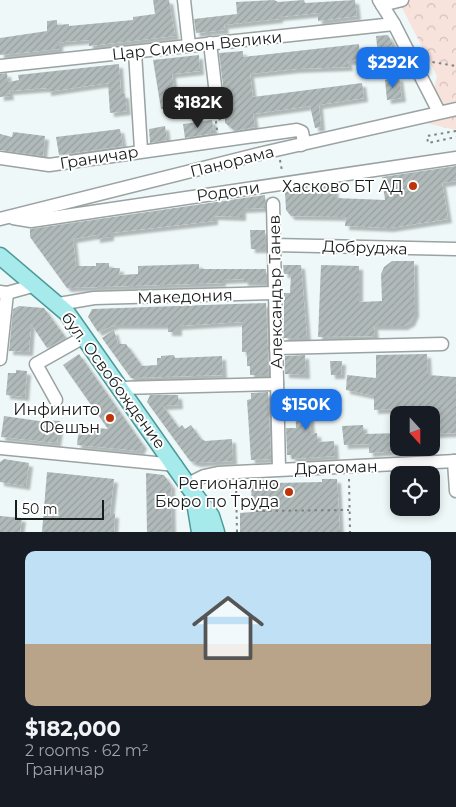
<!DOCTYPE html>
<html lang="en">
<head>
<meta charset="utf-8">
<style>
  body { margin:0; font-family:Montserrat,sans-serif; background:#242831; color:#f1f3f6; height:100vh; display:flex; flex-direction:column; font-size:19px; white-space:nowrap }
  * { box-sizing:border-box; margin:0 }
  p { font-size:16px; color:#9ea1a6 }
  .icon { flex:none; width:28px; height:28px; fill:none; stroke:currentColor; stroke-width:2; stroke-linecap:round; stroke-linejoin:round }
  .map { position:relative; height:532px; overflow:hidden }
  .sheet { display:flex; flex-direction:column; background:#171b24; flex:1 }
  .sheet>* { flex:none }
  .needle { width:32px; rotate:159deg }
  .buttons { position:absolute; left:390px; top:406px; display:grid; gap:10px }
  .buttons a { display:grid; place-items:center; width:50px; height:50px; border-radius:10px; background:#171b24; box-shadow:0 2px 8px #0003; font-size:25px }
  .scale { position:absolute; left:15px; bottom:12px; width:89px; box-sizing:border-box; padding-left:5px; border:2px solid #191c1c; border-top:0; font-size:14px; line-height:18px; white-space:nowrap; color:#191c1c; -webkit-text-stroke:4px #fff; paint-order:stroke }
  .price { position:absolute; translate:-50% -42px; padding:0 11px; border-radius:10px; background:#1a73e8; color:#fff; font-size:16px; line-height:32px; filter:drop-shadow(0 1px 2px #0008) }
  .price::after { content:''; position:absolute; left:50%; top:30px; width:15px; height:11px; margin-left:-8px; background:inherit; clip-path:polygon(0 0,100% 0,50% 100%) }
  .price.current { background:#222; color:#fff }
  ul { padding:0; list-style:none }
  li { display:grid; align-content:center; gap:10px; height:265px; padding:0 25px }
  li span { display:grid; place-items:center; height:155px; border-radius:10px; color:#555 }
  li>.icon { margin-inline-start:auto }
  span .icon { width:90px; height:90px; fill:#fffc; stroke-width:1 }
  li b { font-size:21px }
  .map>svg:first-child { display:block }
</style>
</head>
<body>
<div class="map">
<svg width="456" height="532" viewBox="0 0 456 532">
  <defs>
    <pattern id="forest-crowns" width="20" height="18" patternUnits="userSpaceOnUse" patternTransform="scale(1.25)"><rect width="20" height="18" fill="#f8e2dc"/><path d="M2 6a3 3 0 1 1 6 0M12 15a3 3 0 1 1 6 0" fill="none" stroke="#d4c1bc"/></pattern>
    <pattern id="building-hatch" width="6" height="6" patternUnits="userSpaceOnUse" patternTransform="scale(1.25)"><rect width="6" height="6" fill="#b1baba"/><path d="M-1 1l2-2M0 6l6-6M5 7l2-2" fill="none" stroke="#989f9f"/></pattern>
    <filter id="shadow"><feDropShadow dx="4" dy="4" stdDeviation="1" flood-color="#0004"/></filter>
  </defs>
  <rect width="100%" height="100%" fill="#eff8f8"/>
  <polygon fill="url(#forest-crowns)" points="398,0 456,0 456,130 426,123 437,76"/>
  <g fill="url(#building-hatch)" filter="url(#shadow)">
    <polygon points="153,0 169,0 175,36 89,46 89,40 64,42 59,43 59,49 0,55 0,38 47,31 47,21 57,20 57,25 69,24 69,26 133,20 133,17 155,14"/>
    <polygon points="274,0 278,2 304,0 305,3 355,0 357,16 318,21 318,13 279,17 279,19 224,25 225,30 196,33 194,19 237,14 236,2"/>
    <polygon points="388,35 393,44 390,46 393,62 379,64 376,36"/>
    <polygon points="359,44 360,60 348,61 349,67 296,69 250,74 253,97 362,83 364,98 319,105 321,127 315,128 310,106 253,114 255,127 235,131 225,123 225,102 219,53 243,51 243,57"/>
    <polygon points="199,55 200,71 172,74 174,92 207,87 209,101 172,105 172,108 161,109 153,60"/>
    <polygon points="119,64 121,94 125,94 127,111 110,113 108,83 47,92 47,88 9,91 10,96 0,97 0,74 7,73 8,82 19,80 18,75"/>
    <polygon points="399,77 402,98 387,100 385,80"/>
    <polygon points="212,120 214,133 185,138 183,124"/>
    <polygon points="165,126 167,140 150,143 149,129"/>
    <polygon points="120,129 123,146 59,155 56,137"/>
    <polygon points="13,132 45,136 43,156 0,150 0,134 12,137"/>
    <polygon points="456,166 456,181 442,183 448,219 390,228 345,226 346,217 291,216 286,210 285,192 334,184 335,198 385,200 382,177"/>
    <polygon points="265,195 265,208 242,209 242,217 214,216 214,221 110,233 110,237 96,239 96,235 73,239 76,266 96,266 96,263 109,263 109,268 120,268 119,275 138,274 138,266 199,264 199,269 266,269 266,282 244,282 244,279 222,280 222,283 67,288 30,237 30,229"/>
    <polygon points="250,230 265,230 265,249 251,249"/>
    <polygon points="392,261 414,261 415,313 411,322 404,326 374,326 375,336 318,337 321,265 359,266 359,302 382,301 381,274 384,267"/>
    <polygon points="283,265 301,265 307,338 284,338 284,293 290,293 291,274 284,274"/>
    <polygon points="266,303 269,375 250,375 250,366 247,366 247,352 242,352 242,322 178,326 178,332 168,332 168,325 115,325 98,332 88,317 92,309"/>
    <polygon points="19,306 44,308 66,338 47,348 31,324 29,352 9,351 13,309"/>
    <polygon points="114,330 118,344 126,344 142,366 157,365 157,358 161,358 161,356 174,355 175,358 222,356 223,375 131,378 102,338"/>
    <polygon points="79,354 143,445 140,451 77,445 79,426 108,429 63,365"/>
    <polygon points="427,354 428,375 456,377 456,433 431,434 431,415 422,415 422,408 374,410 374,396 346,390 347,375 376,378 376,355"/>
    <polygon points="305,355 306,375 285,374 285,356"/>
    <polygon points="330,361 342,361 341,375 331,375"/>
    <polygon points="16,370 27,371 25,397 6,395 8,373 16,373"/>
    <polygon points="298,391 316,391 315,415 310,415 311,434 317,433 318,442 334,441 335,456 292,459 291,455 287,455 286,428 296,428 295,399 298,399"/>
    <polygon points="268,392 271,457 270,459 251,460 247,400 251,399 251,393"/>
    <polygon points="150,395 178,395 179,405 163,406 179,428 182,425 185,429 191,425 200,438 205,441 232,439 233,461 197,463 190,461 147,402"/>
    <polygon points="4,416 46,422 46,420 60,421 57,443 1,437"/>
    <polygon points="363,425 364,434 399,433 399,451 369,453 369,444 344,445 342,426"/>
    <polygon points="4,459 29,463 26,486 0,482 0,462"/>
    <polygon points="47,472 114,479 110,514 115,514 114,532 42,532"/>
    <polygon points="146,473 164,475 171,485 172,532 147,532"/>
    <polygon points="322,479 337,479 340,532 240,532 240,513 252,512 251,480 275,480 275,483 322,482"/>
    <polygon points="0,516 22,518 20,532 0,532"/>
  </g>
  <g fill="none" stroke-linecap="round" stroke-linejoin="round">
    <g stroke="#9aa2a2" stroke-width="15">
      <g id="minor">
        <polyline points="184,0 189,45"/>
        <polyline points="379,0 394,24 439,112"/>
        <polyline points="382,5 402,0"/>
        <polyline points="210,43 217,103"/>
        <polyline points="135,52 141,150"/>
        <polyline points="0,66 394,24"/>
        <polyline points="0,158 49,165 297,130 302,132 304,142 301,145"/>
        <polyline points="273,204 279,469"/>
        <polyline points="13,218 31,221 456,158"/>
        <polyline points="0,219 267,152 456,109"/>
        <polyline points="274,245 456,249"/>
        <polyline points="0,292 7,293 36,285"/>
        <polyline points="59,304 94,298 275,293"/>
        <polyline points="276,348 442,344"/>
        <polyline points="0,359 7,293"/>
        <polyline points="120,388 277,384"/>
        <polyline points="56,400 36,364 84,337"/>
        <polyline points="0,448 176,465"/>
        <polyline points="454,461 456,491"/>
        <polyline points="188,484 204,476 218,473 456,461"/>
      </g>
    </g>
    <g stroke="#4e9999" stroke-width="19">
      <g id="major">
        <polyline points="0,256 67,313 194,494 211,516 216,532"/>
        <polyline points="194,496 200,532"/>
      </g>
    </g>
    <g stroke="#7d8383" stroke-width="2" stroke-dasharray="2.5 4" stroke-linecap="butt">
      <polyline points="426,61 456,66"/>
      <polyline points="217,130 216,122 220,121 219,116"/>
      <polyline points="456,131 427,136 428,143 456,137"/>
      <polyline points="280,160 282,171"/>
      <polyline points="349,479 350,532"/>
      <polyline points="236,484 237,532"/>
      <polyline points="256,511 349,510"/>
    </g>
    <use href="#minor" stroke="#fff" stroke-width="12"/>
    <use href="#major" stroke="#a6eaeb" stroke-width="16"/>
  </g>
  <g fill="#bd3409" stroke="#fff" stroke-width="2">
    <circle cx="413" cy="186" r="5"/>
    <circle cx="110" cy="418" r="5"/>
    <circle cx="289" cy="492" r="5"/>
  </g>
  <g text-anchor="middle" stroke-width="4" stroke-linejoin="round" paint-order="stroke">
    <g font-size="16" fill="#191c1c" stroke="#fff">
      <text transform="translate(197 45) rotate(-6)" y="6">Цар Симеон Велики</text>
      <text transform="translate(99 157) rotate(-9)" y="6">Граничар</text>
      <text transform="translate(232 161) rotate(-14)" y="6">Панорама</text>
      <text transform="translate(228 191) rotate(-8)" y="6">Родопи</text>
      <text transform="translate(365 247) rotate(2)" y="6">Добруджа</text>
      <text transform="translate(275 292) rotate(-91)" y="6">Александър Танев</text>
      <text transform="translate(185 296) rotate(-2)" y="6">Македония</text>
      <text transform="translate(114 380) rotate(54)" y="6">бул. Освобождение</text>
      <text transform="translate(336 467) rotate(-2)" y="6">Драгоман</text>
    </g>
    <g font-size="16" fill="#191c1c" stroke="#fff" text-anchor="end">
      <text x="403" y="192">Хасково БТ АД</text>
      <text x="100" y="415">Инфинито<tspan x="100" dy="18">Фешън</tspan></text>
      <text x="279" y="489">Регионално<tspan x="279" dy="18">Бюро по Труда</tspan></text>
    </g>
  </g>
</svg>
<div class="buttons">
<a><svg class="needle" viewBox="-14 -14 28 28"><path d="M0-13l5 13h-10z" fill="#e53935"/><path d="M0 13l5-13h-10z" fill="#9ea1a6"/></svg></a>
<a><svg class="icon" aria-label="locate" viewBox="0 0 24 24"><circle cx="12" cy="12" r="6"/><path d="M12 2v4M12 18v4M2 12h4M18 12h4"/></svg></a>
</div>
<div class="scale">50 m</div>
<b class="price" style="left:393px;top:89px">$292K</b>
<b class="price current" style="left:198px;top:129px">$182K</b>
<b class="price" style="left:306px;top:431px">$150K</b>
</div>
<section class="sheet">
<ul>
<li><span style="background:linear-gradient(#bfe0f5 60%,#b9a48a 0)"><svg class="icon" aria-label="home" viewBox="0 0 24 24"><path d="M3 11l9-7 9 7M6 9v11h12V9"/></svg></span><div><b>$182,000</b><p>2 rooms · 62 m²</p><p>Граничар</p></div></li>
</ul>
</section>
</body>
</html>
